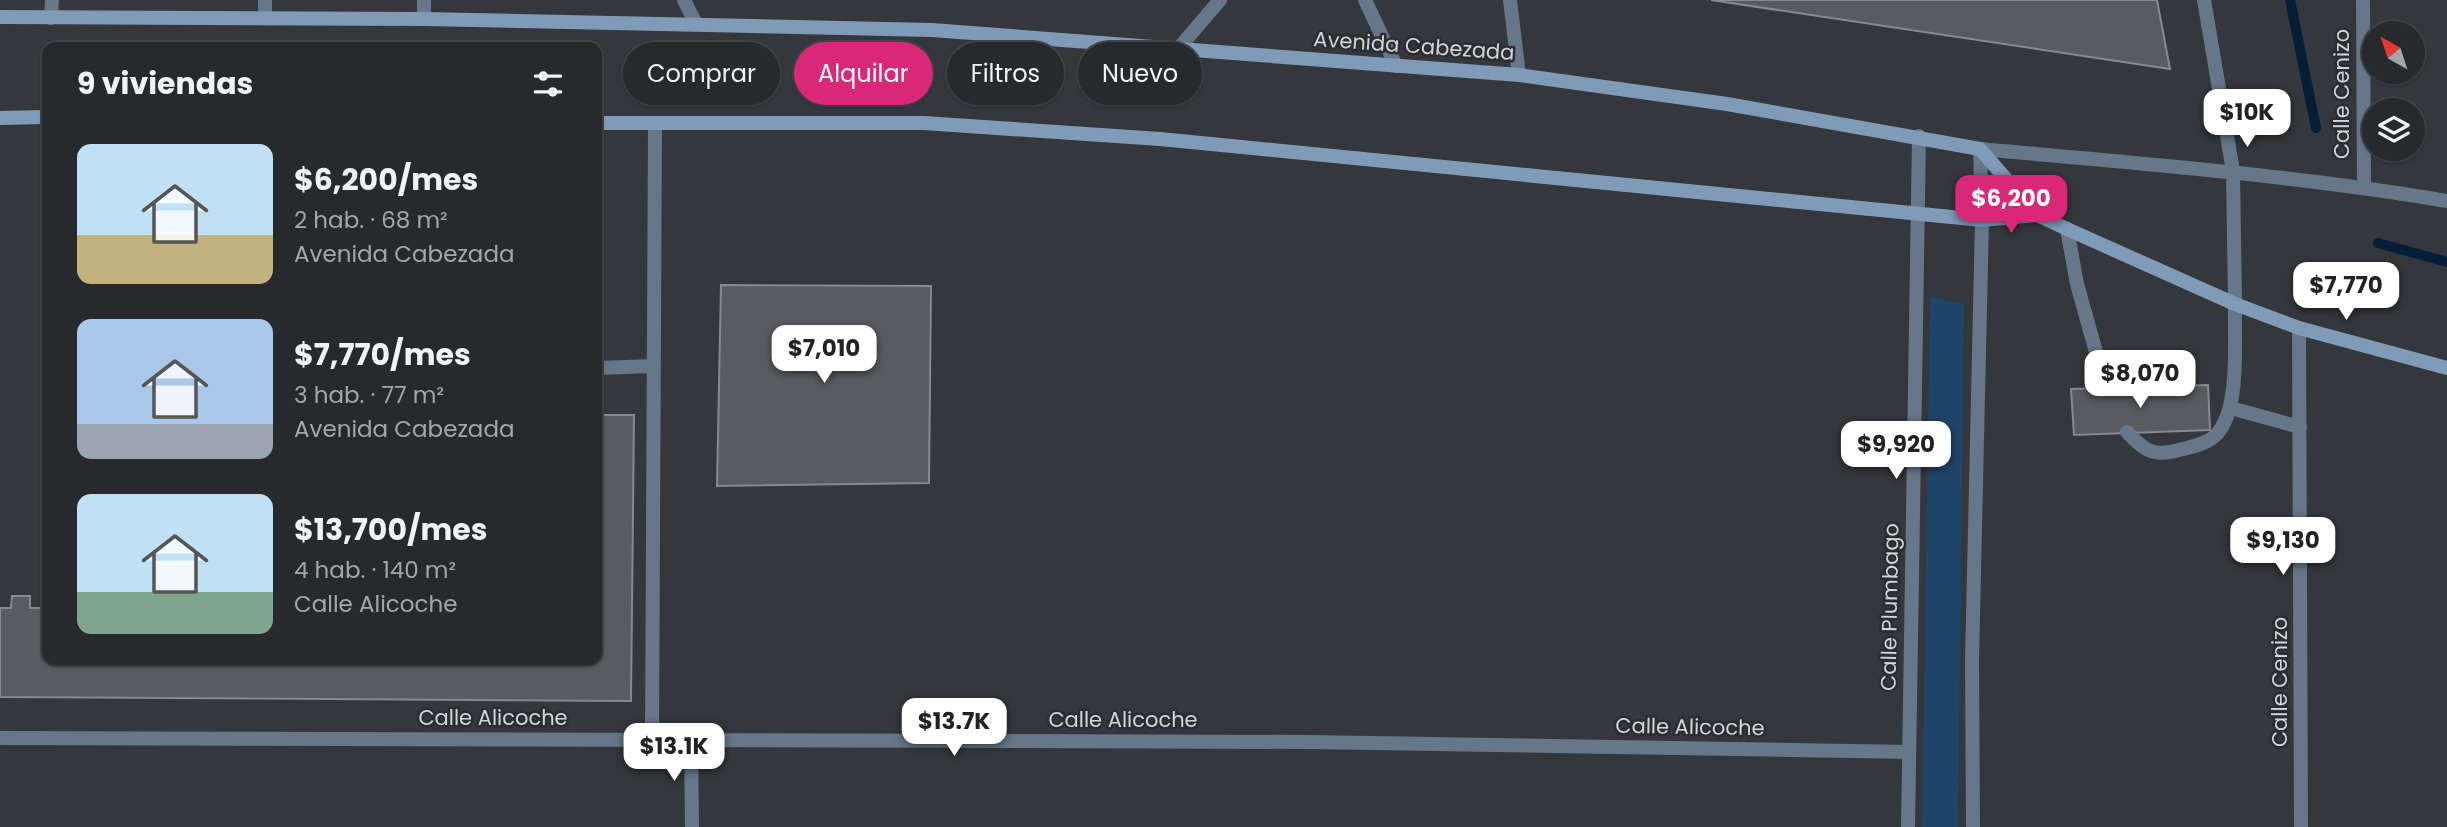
<!DOCTYPE html>
<html lang="es">
<head>
<meta charset="utf-8">
<style>
  body { margin:0; font-family:Poppins,sans-serif; background:#333538; color:#f1f3f6; height:100vh; display:flex; flex-direction:column; font-size:26px; white-space:nowrap }
  * { box-sizing:border-box; margin:0 }
  p { font-size:23px; color:#a4a6a9 }
  .icon { flex:none; width:38px; height:38px; fill:none; stroke:currentColor; stroke-width:2; stroke-linecap:round; stroke-linejoin:round }
  .map { position:relative; flex:1; overflow:hidden }
  .details { position:absolute; left:42px; top:42px; width:560px; height:623px; display:flex; flex-direction:column; background:#27292c; border-radius:14px; box-shadow:0 2px 5px #0004,0 0 0 2px #434548 }
  .details>* { flex:none }
  .banner { position:absolute; left:623px; top:42px; width:665px; height:63px; display:flex; gap:14px }
  .needle { width:46px; rotate:321deg }
  .controls { position:absolute; left:2362px; top:21px; display:grid; gap:14px }
  .controls a { display:grid; place-items:center; width:63px; height:63px; border-radius:50%; background:#27292c; box-shadow:0 2px 5px #0004,0 0 0 2px #434548; font-size:35px }
  .price { position:absolute; translate:-50% -60px; padding:0 16px; border-radius:14px; background:#fff; color:#222; font-size:23px; line-height:46px; filter:drop-shadow(0 2px 4px #0008) }
  .price::after { content:''; position:absolute; left:50%; top:42px; width:21px; height:16px; margin-left:-10px; background:inherit; clip-path:polygon(0 0,100% 0,50% 100%) }
  .price.active { background:#db2777; color:#fff }
  ul { padding:0; list-style:none }
  li { display:flex; align-items:center; gap:21px; height:175px; padding:0 35px }
  li span { display:grid; place-items:center; flex:none; width:196px; height:140px; border-radius:14px; color:#555 }
  li>.icon { margin-inline-start:auto }
  span .icon { width:84px; height:84px; fill:#fffc; stroke-width:1 }
  li b { font-size:30px }
  h2 { display:flex; justify-content:space-between; align-items:center; height:84px; padding:0 35px; font-size:30px }
  .tag { padding:0 24px; border-radius:32px; background:#27292c; box-shadow:0 2px 5px #0004,0 0 0 2px #434548; font-size:24px; line-height:63px }
  .tag.active { background:#db2777; color:#fff }
  .map>svg:first-child { display:block }
</style>
</head>
<body>
<div class="map">
<svg width="2447" height="827" viewBox="0 0 2447 827">
  <rect width="100%" height="100%" fill="#34373b"/>
  <polygon fill="#20456a" points="1930,297 1964,304 1958,827 1922,827"/>
  <g fill="none" stroke-linecap="round" stroke-linejoin="round">
    <g stroke="#021e39" stroke-width="10">
      <polyline points="2290,0 2316,128"/>
      <polyline points="2378,243 2447,262"/>
    </g>
  </g>
  <g fill="#585c60" stroke="#868a8f" stroke-width="2">
    <polygon points="1711,0 2157,0 2170,69"/>
    <polygon points="721,285 931,286 929,483 717,486"/>
    <polygon points="2208,385 2210,430 2074,435 2071,389"/>
    <polygon points="597,415 634,415 631,701 0,697 0,608 11,608 12,596 30,596 30,608 47,608 47,660 597,660"/>
  </g>
  <g fill="none" stroke-linecap="round" stroke-linejoin="round">
    <g stroke="#66778a" stroke-width="14">
      <polyline points="265,0 265,18"/>
      <polyline points="684,0 696,24"/>
      <polyline points="1365,0 1396,66"/>
      <polyline points="51,18 52,0"/>
      <polyline points="1178,49 1220,0"/>
      <polyline points="2067,229 2077,284 2106,388"/>
      <polyline points="597,368 653,366"/>
      <polyline points="2231,408 2300,427"/>
      <path d="M 2127,432 C 2146,453 2155,457 2183,449 C 2195,446 2213,442 2220,430 C 2240,402 2234,338 2235,304"/>
    </g>
    <g stroke="#66778a" stroke-width="14">
      <polyline points="1510,0 1519,75"/>
      <polyline points="2204,0 2233,171 2235,304"/>
      <polyline points="2363,0 2364,187"/>
      <polyline points="424,19 424,0"/>
      <polyline points="2299,328 2301,827"/>
      <polyline points="0,738 1311,742 1909,752"/>
      <polyline points="652,739 655,123"/>
      <polyline points="691,739 692,827"/>
      <polyline points="1908,827 1919,136"/>
      <path d="M 1973,827 L 1972,661 L 1982,220 L 1980,149 C 2136,163 2292,175 2447,201"/>
    </g>
    <g stroke="#809bb8" stroke-width="14">
      <polyline points="0,17 424,19 932,30 1519,75 1727,104 1980,149 2037,215 2067,229 2235,304 2299,328 2447,368"/>
      <polyline points="0,118 47,117"/>
      <polyline points="597,123 924,123 1160,139 1982,220 2037,215"/>
    </g>
  </g>
  <g text-anchor="middle" stroke-width="5" stroke-linejoin="round" paint-order="stroke">
    <g font-size="21" fill="#d2d4d7" stroke="#2a2d31">
      <text transform="translate(1414 46) rotate(4)" y="7">Avenida Cabezada</text>
      <text transform="translate(2342 94) rotate(-90)" y="7">Calle Cenizo</text>
      <text transform="translate(1890 607) rotate(-89)" y="7">Calle Plumbago</text>
      <text transform="translate(2280 682) rotate(-90)" y="7">Calle Cenizo</text>
      <text x="493" y="725">Calle Alicoche</text>
      <text x="1123" y="727">Calle Alicoche</text>
      <text transform="translate(1690 727) rotate(1)" y="7">Calle Alicoche</text>
    </g>
  </g>
</svg>
<div class="controls">
<a><svg class="needle" viewBox="-14 -14 28 28"><path d="M0-13l5 13h-10z" fill="#e53935"/><path d="M0 13l5-13h-10z" fill="#a4a6a9"/></svg></a>
<a><svg class="icon" aria-label="layers" viewBox="0 0 24 24"><path d="M12 4l9 5-9 5-9-5zM3 14l9 5 9-5"/></svg></a>
</div>
<b class="price" style="left:2247px;top:149px">$10K</b>
<b class="price active" style="left:2011px;top:235px">$6,200</b>
<b class="price" style="left:2346px;top:322px">$7,770</b>
<b class="price" style="left:824px;top:385px">$7,010</b>
<b class="price" style="left:2140px;top:410px">$8,070</b>
<b class="price" style="left:1896px;top:481px">$9,920</b>
<b class="price" style="left:2283px;top:577px">$9,130</b>
<b class="price" style="left:954px;top:758px">$13.7K</b>
<b class="price" style="left:674px;top:783px">$13.1K</b>
<div class="banner">
<a class="tag">Comprar</a>
<a class="tag active">Alquilar</a>
<a class="tag">Filtros</a>
<a class="tag">Nuevo</a>
</div>
<section class="details">
<h2>9 viviendas<svg class="icon" aria-label="filters" viewBox="0 0 24 24"><path d="M4 7h16M4 17h16"/><circle cx="9" cy="7" r="2"/><circle cx="15" cy="17" r="2"/></svg></h2>
<ul>
<li><span style="background:linear-gradient(#bfe0f5 65%,#c2b280 0)"><svg class="icon" aria-label="home" viewBox="0 0 24 24"><path d="M3 11l9-7 9 7M6 9v11h12V9"/></svg></span><div><b>$6,200/mes</b><p>2 hab. · 68 m²</p><p>Avenida Cabezada</p></div></li>
<li><span style="background:linear-gradient(#a9c7e8 75%,#9aa5b1 0)"><svg class="icon" aria-label="home" viewBox="0 0 24 24"><path d="M3 11l9-7 9 7M6 9v11h12V9"/></svg></span><div><b>$7,770/mes</b><p>3 hab. · 77 m²</p><p>Avenida Cabezada</p></div></li>
<li><span style="background:linear-gradient(#bfe0f5 70%,#7fa58c 0)"><svg class="icon" aria-label="home" viewBox="0 0 24 24"><path d="M3 11l9-7 9 7M6 9v11h12V9"/></svg></span><div><b>$13,700/mes</b><p>4 hab. · 140 m²</p><p>Calle Alicoche</p></div></li>
</ul>
</section>
</div>
</body>
</html>
